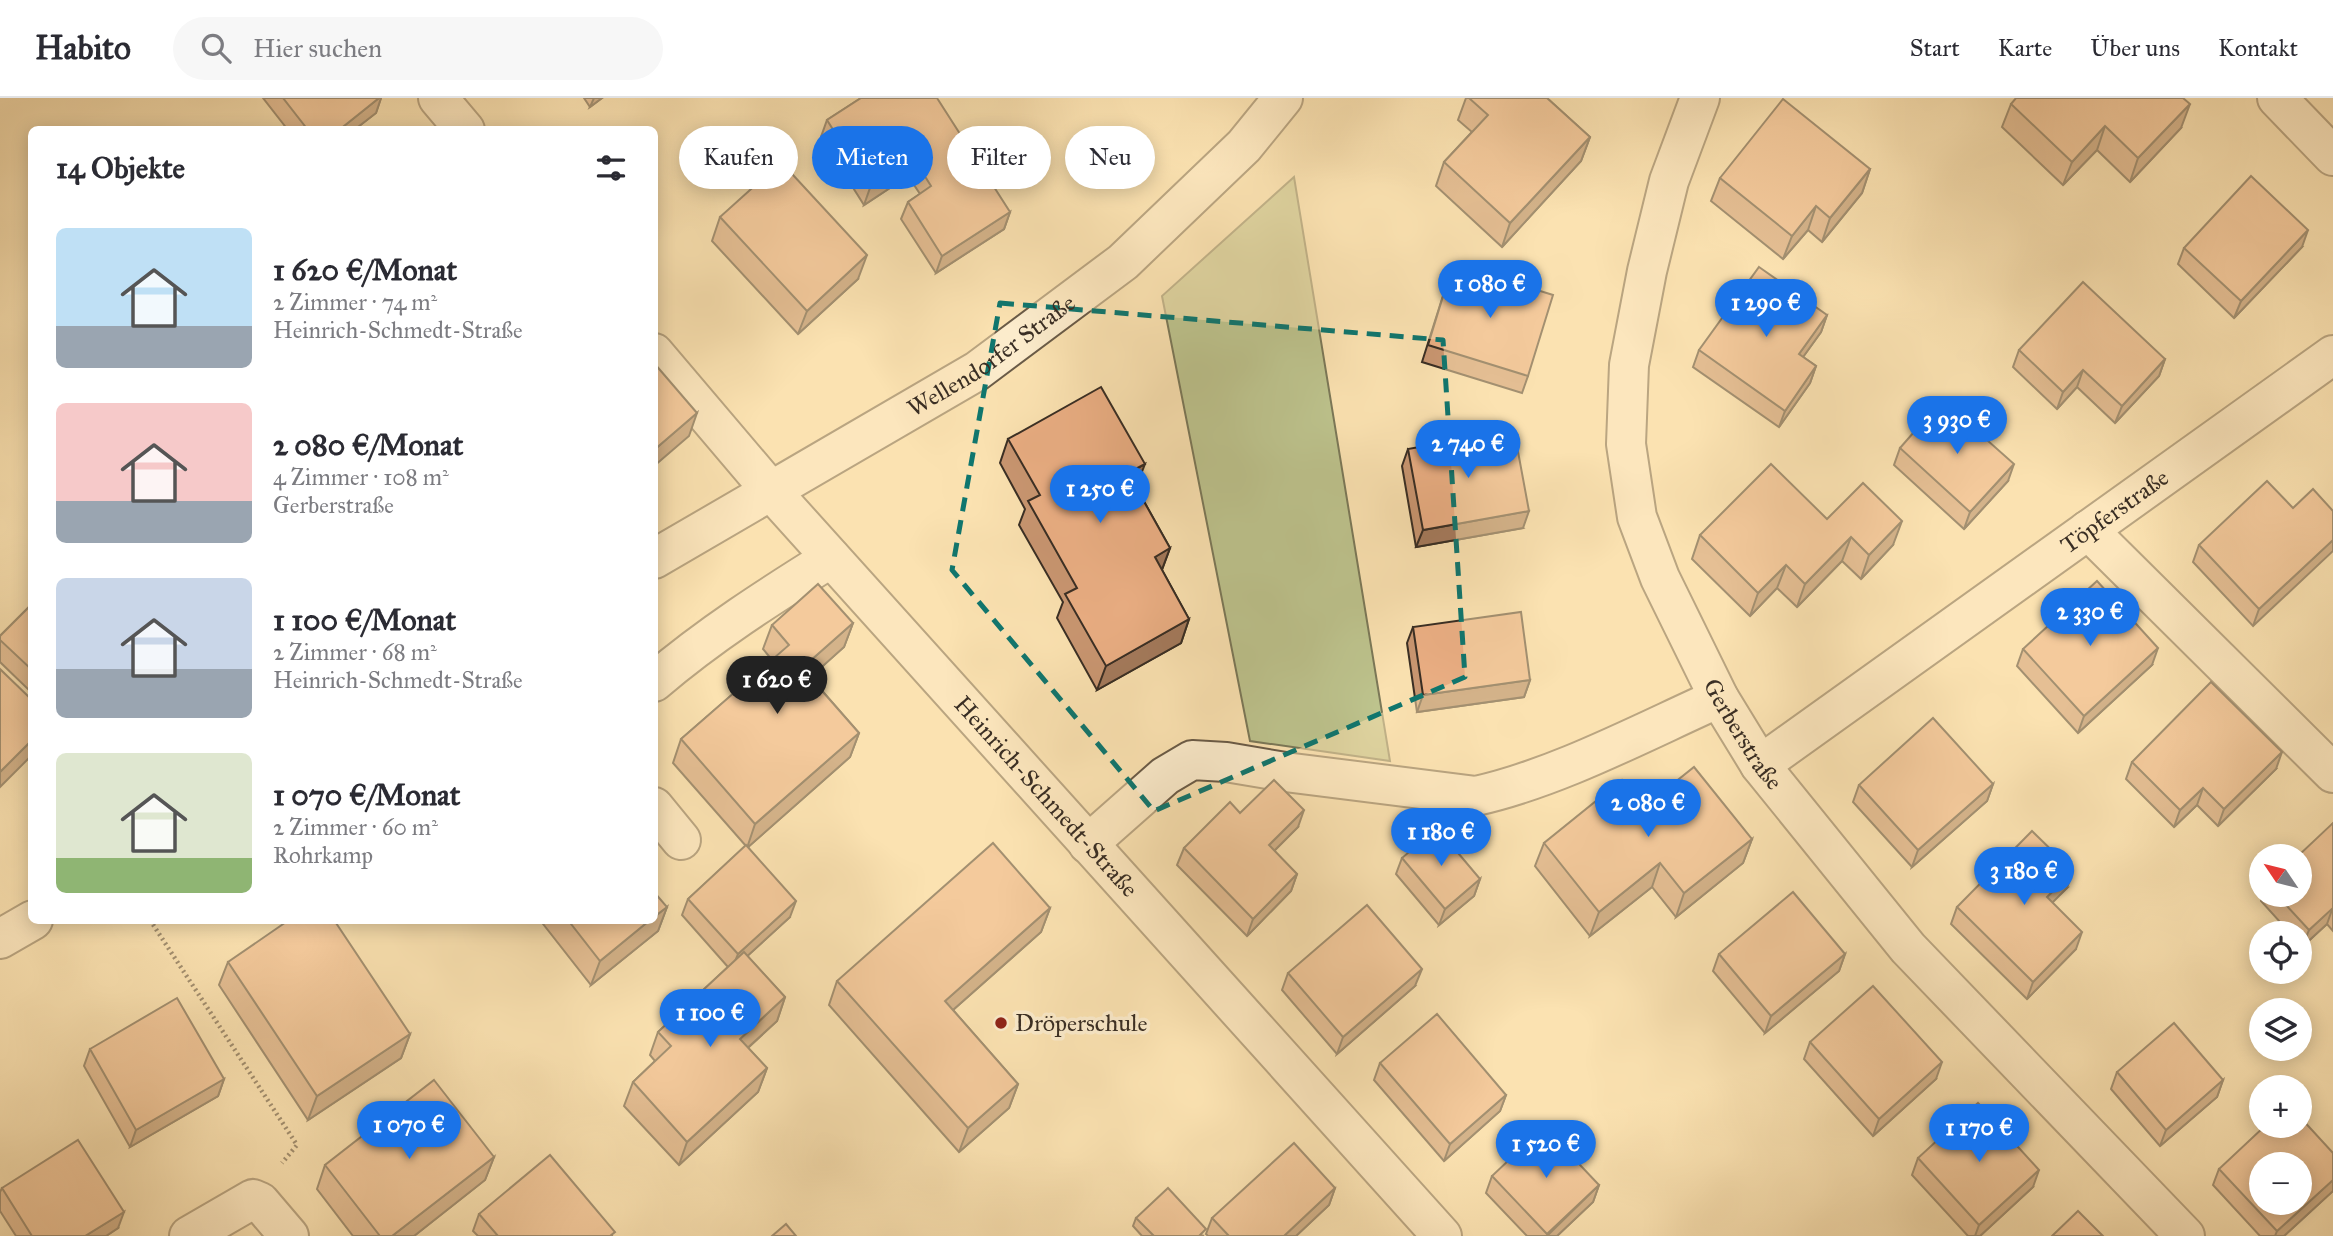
<!DOCTYPE html>
<html lang="de">
<head>
<meta charset="utf-8">
<style>
  body { margin:0; font-family:"IM FELL Great Primer",serif; background:#f7f7f7; color:#2b2b33; height:100vh; display:flex; flex-direction:column; font-size:26px; white-space:nowrap }
  * { box-sizing:border-box; margin:0 }
  p { font-size:23px; color:#7c7c81 }
  .icon { flex:none; width:38px; height:38px; fill:none; stroke:currentColor; stroke-width:2; stroke-linecap:round; stroke-linejoin:round }
  .map { position:relative; flex:1; overflow:hidden }
  .panel { position:absolute; left:28px; top:28px; width:630px; height:798px; display:flex; flex-direction:column; background:#fff; border-radius:10px; box-shadow:0 4px 18px #0003 }
  .panel>* { flex:none }
  .top-card { position:absolute; left:679px; top:28px; width:665px; height:63px; display:flex; gap:14px }
  .needle { width:46px; rotate:305deg }
  .controls { position:absolute; left:2249px; top:746px; display:grid; gap:14px }
  .controls a { display:grid; place-items:center; width:63px; height:63px; border-radius:50%; background:#fff; box-shadow:0 4px 18px #0003; font-size:35px }
  .price { position:absolute; translate:-50% -60px; padding:0 16px; border-radius:24px; background:#1a73e8; color:#fff; font-size:23px; line-height:46px; filter:drop-shadow(0 2px 4px #0008) }
  .price::after { content:''; position:absolute; left:50%; top:42px; width:21px; height:16px; margin-left:-10px; background:inherit; clip-path:polygon(0 0,100% 0,50% 100%) }
  .price.selected { background:#222; color:#fff }
  ul { padding:0; list-style:none }
  li { display:flex; align-items:center; gap:21px; height:175px; padding:0 28px }
  li span { display:grid; place-items:center; flex:none; width:196px; height:140px; border-radius:10px; color:#555 }
  li>.icon { margin-inline-start:auto }
  span .icon { width:84px; height:84px; fill:#fffc; stroke-width:1 }
  li b { font-size:30px }
  h2 { display:flex; justify-content:space-between; align-items:center; height:84px; padding:0 28px; font-size:30px }
  .tag { padding:0 24px; border-radius:32px; background:#fff; box-shadow:0 4px 18px #0003; font-size:24px; line-height:63px }
  .tag.selected { background:#1a73e8; color:#fff }
  header { display:flex; align-items:center; gap:42px; box-sizing:border-box; height:98px; padding:0 35px; background:#fff; border-bottom:2px solid #e1e1e2 }
  header strong { font-size:33px }
  nav { display:flex; gap:38px; margin-inline-start:auto; font-size:24px }
  .search { width:490px; height:63px; background:#f7f7f7; display:flex; align-items:center; gap:18px; box-sizing:border-box; padding:0 24px; border-radius:38px; color:#7c7c81; font-size:26px }
  .map>svg:first-child { display:block }
</style>
</head>
<body>
<header>
<strong>Habito</strong>
<div class="search"><svg class="icon" aria-label="search" viewBox="0 0 24 24"><circle cx="10" cy="10" r="6"/><path d="M15 15l6 6"/></svg>Hier suchen</div>
<nav><a>Start</a><a>Karte</a><a>Über uns</a><a>Kontakt</a></nav>
</header>
<div class="map">
<svg width="2333" height="1138" viewBox="0 0 2333 1138">
  <rect width="100%" height="100%" fill="#fbe2b1"/>
  <filter id="stains"><feTurbulence type="fractalNoise" baseFrequency=".00286" numOctaves="4"/><feColorMatrix values="0 0 0 0 .2 0 0 0 0 .09 0 0 0 0 .02 0 0 0 .5 -.17"/></filter>
  <radialGradient id="worn" r=".72"><stop offset=".6" stop-color="#630" stop-opacity="0"/><stop offset="1" stop-color="#630" stop-opacity=".3"/></radialGradient>
  <polygon fill="#bdc38d" stroke="#7b7858" stroke-width="2" points="1294,79 1390,663 1250,643 1162,198"/>
  <g fill="none" stroke-linecap="round" stroke-linejoin="round">
    <g stroke="#6a5b47" stroke-width="42">
      <g id="minor">
        <polyline points="438,0 465,32"/>
        <path id="s1" d="M 1700,0 L 1669,83 L 1647,173 L 1629,267 L 1626,346 L 1637,419 L 1660,480 L 1719,600 L 1760,667 L 1908,850 L 2185,1138"/>
        <polyline points="2277,0 2333,58"/>
        <path id="s2" d="M 654,255 L 772,394 L 1442,1138"/>
        <polyline points="2088,432 2333,675"/>
        <path id="s3" d="M 654,461 L 977,273 L 1123,164 L 1244,48 L 1283,0"/>
        <path d="M 654,584 C 709,537 770,498 831,460"/>
        <path id="s4" d="M 1760,667 L 2333,257"/>
        <polyline points="654,709 681,742"/>
        <path d="M 1088,746 L 1165,678 L 1192,662 L 1226,664 L 1285,674 L 1476,698 C 1557,680 1643,634 1719,600"/>
        <polyline points="0,841 33,822"/>
        <polyline points="189,1138 253,1101 260,1104 289,1138"/>
      </g>
    </g>
    <polyline stroke="#392e24" stroke-width="4.5" stroke-dasharray="2 3.5" stroke-linecap="butt" points="150,822 297,1047 282,1065"/>
    <use href="#minor" stroke="#fceccc" stroke-width="38"/>
  </g>
  <g fill="#c99671" stroke="#392e24" stroke-width="2">
    <polygon points="263,0 381,0 376,15 354,32 288,32"/>
    <polygon points="584,0 602,0 590,9"/>
    <polygon points="861,0 1010,114 1004,131 936,175 901,121 908,104 920,96 908,78 864,107 821,39 827,22"/>
    <polygon points="1466,0 1547,0 1590,39 1581,63 1502,149 1436,88 1444,64 1472,34 1458,22"/>
    <polygon points="2011,6 2181,30 2130,84 2097,52 2063,87 2002,29"/>
    <polygon points="1870,71 1862,95 1822,144 1808,132 1783,161 1711,103 1720,80"/>
    <polygon points="720,119 858,181 798,236 712,143"/>
    <polygon points="2302,149 2234,220 2178,166 2184,150"/>
    <polygon points="1453,166 1528,278 1522,295 1422,264"/>
    <polygon points="1827,217 1821,234 1803,259 1816,268 1810,285 1779,329 1693,269 1699,252"/>
    <polygon points="2019,252 2165,261 2159,278 2115,325 2077,289 2057,311 2013,269"/>
    <polygon points="1008,341 1136,389 1170,450 1162,472 1189,521 1181,545 1097,592 1057,520 1063,504 1019,427 1025,411 1000,365"/>
    <polygon points="1900,350 2008,383 1964,431 1894,367"/>
    <polygon points="1408,351 1523,430 1416,449 1402,368"/>
    <polygon points="2293,410 2333,413 2253,528 2193,464 2199,447"/>
    <polygon points="1827,421 1893,447 1861,481 1842,463 1797,509 1777,490 1750,518 1692,461 1700,437"/>
    <polygon points="32,506 32,595 0,564 0,538"/>
    <polygon points="853,525 844,549 810,579 859,635 850,659 748,749 790,819 747,858 785,899 777,923 748,950 767,970 758,994 679,1067 624,1008 633,984 655,963 650,957 658,934 728,869 682,817 688,801 746,748 673,665 681,641 772,562 763,551 772,527"/>
    <polygon points="1413,529 1530,582 1524,599 1417,614 1407,545"/>
    <polygon points="2023,551 2152,567 2078,635 2017,568"/>
    <polygon points="2132,664 2276,671 2218,728 2197,707 2174,729 2126,681"/>
    <polygon points="1993,686 1987,703 1912,769 1853,704 1859,687"/>
    <polygon points="1644,709 1752,741 1743,765 1676,819 1652,789 1590,838 1535,768 1544,745"/>
    <polygon points="1240,715 1298,729 1274,753 1297,776 1291,793 1247,838 1177,767 1184,750"/>
    <polygon points="2333,725 2333,833 2327,826 2302,849 2300,845 2300,835 2290,835 2261,803 2263,796 2300,796"/>
    <polygon points="1402,760 1480,781 1474,798 1439,827 1396,776"/>
    <polygon points="2067,790 2052,804 2076,851 2027,901 1951,826 1957,809"/>
    <polygon points="667,809 658,833 591,887 540,822 654,822"/>
    <polygon points="1050,810 1041,834 953,912 1018,986 1009,1010 959,1054 829,907 837,883"/>
    <polygon points="1719,856 1845,856 1839,873 1765,935 1713,873"/>
    <polygon points="228,864 410,936 401,960 308,1022 219,887"/>
    <polygon points="1288,875 1415,888 1337,956 1282,892"/>
    <polygon points="1810,944 1936,981 1873,1038 1804,961"/>
    <polygon points="90,951 224,981 218,998 130,1049 84,968"/>
    <polygon points="1380,965 1506,997 1500,1013 1444,1063 1374,982"/>
    <polygon points="2117,974 2223,982 2217,999 2160,1048 2111,991"/>
    <polygon points="494,1059 485,1082 414,1138 353,1138 317,1091 325,1067"/>
    <polygon points="1918,1060 2033,1089 1980,1138 1968,1138 1912,1077"/>
    <polygon points="2219,1071 2333,1093 2284,1138 2260,1138 2213,1087"/>
    <polygon points="1492,1078 1599,1087 1593,1104 1557,1138 1527,1138 1486,1095"/>
    <polygon points="2,1090 118,1130 106,1138 16,1138 0,1113 0,1094"/>
    <polygon points="1335,1090 1329,1107 1296,1138 1208,1138 1206,1136 1212,1120"/>
    <polygon points="479,1116 613,1138 478,1138 473,1133"/>
    <polygon points="1136,1120 1204,1138 1142,1138 1133,1128"/>
  </g>
  <g fill="#a47a5c" stroke="#392e24" stroke-width="2">
    <polygon points="379,0 381,0 376,15 354,32 339,32"/>
    <polygon points="594,0 602,0 590,9"/>
    <polygon points="2190,6 2181,30 2130,84 2138,60"/>
    <polygon points="2105,28 2097,52 2063,87 2072,64"/>
    <polygon points="1590,39 1581,63 1502,149 1510,125"/>
    <polygon points="914,61 908,78 864,107 870,90"/>
    <polygon points="1870,71 1862,95 1822,144 1830,120"/>
    <polygon points="1816,108 1808,132 1783,161 1792,138"/>
    <polygon points="1010,114 1004,131 936,175 942,158"/>
    <polygon points="2308,132 2302,149 2234,220 2241,203"/>
    <polygon points="867,157 858,181 798,236 807,213"/>
    <polygon points="1827,217 1821,234 1793,273 1799,256"/>
    <polygon points="2165,261 2159,278 2115,325 2122,308"/>
    <polygon points="1816,268 1810,285 1779,329 1785,313"/>
    <polygon points="2083,272 2077,289 2057,311 2063,294"/>
    <polygon points="697,315 689,338 654,368 654,352"/>
    <polygon points="1145,366 1136,389 1128,375"/>
    <polygon points="2014,366 2008,383 1964,431 1970,414"/>
    <polygon points="1529,413 1523,430 1416,449 1423,432"/>
    <polygon points="1902,423 1893,447 1861,481 1869,457"/>
    <polygon points="1851,439 1842,463 1797,509 1805,486"/>
    <polygon points="2333,442 2333,453 2253,528 2259,511"/>
    <polygon points="1170,450 1161,474 1155,459"/>
    <polygon points="1786,467 1777,490 1750,518 1758,495"/>
    <polygon points="1189,521 1181,545 1097,592 1106,568"/>
    <polygon points="853,525 844,549 794,594 802,570"/>
    <polygon points="2158,550 2152,567 2078,635 2084,618"/>
    <polygon points="1530,582 1524,599 1417,614 1423,597"/>
    <polygon points="859,635 850,659 747,750 755,726"/>
    <polygon points="32,642 32,657 0,689 0,674"/>
    <polygon points="2282,654 2276,671 2218,728 2224,711"/>
    <polygon points="1993,686 1987,703 1912,769 1918,752"/>
    <polygon points="2203,690 2197,707 2174,729 2180,712"/>
    <polygon points="1304,712 1298,729 1263,764 1269,747"/>
    <polygon points="1752,741 1743,765 1676,819 1684,795"/>
    <polygon points="1660,765 1652,789 1590,838 1599,814"/>
    <polygon points="2073,773 2067,790 2041,816 2047,799"/>
    <polygon points="1297,776 1291,793 1247,838 1253,821"/>
    <polygon points="1480,781 1474,798 1439,827 1445,811"/>
    <polygon points="796,803 790,819 731,873 738,856"/>
    <polygon points="667,809 658,833 591,887 600,863 650,822 654,822 654,819"/>
    <polygon points="2333,809 2327,826 2302,849 2309,832"/>
    <polygon points="1050,810 1041,834 936,927 945,903"/>
    <polygon points="2082,834 2076,851 2027,901 2033,884"/>
    <polygon points="1845,856 1839,873 1765,935 1771,918"/>
    <polygon points="1422,871 1415,888 1337,956 1343,939"/>
    <polygon points="785,899 777,923 731,965 740,941"/>
    <polygon points="410,936 401,960 308,1022 317,998"/>
    <polygon points="1942,964 1936,981 1873,1038 1879,1021"/>
    <polygon points="767,970 758,994 679,1067 687,1044"/>
    <polygon points="224,981 218,998 130,1049 136,1032"/>
    <polygon points="2223,982 2217,999 2160,1048 2166,1032"/>
    <polygon points="1018,986 1009,1010 959,1054 968,1030"/>
    <polygon points="1506,997 1500,1013 1444,1063 1450,1046"/>
    <polygon points="494,1059 485,1082 414,1138 392,1138"/>
    <polygon points="2039,1072 2033,1089 1980,1138 1975,1138 1979,1127"/>
    <polygon points="2333,1082 2333,1093 2284,1138 2275,1138 2277,1133"/>
    <polygon points="1599,1087 1593,1104 1557,1138 1547,1138"/>
    <polygon points="1335,1090 1329,1107 1296,1138 1284,1138"/>
    <polygon points="124,1114 118,1130 106,1138 85,1138"/>
  </g>
  <g fill="#eaae83" stroke="#392e24" stroke-width="2" fill-rule="evenodd">
    <polygon points="283,0 379,0 339,32 308,32"/>
    <polygon points="861,0 937,0 1010,114 942,158 908,104 931,88 914,61 870,90 827,22"/>
    <polygon points="1469,0 1547,0 1590,39 1510,125 1444,64 1488,17"/>
    <polygon points="2016,0 2183,0 2190,6 2138,60 2105,28 2072,64 2011,6"/>
    <polygon points="1783,1 1870,71 1830,120 1816,108 1792,138 1720,80"/>
    <polygon points="781,64 867,157 807,213 720,119"/>
    <polygon points="2251,78 2308,132 2241,203 2184,150"/>
    <polygon points="1453,166 1553,197 1528,278 1428,247"/>
    <polygon points="1759,169 1827,217 1799,256 1816,268 1785,313 1699,252"/>
    <polygon points="2083,184 2165,261 2122,308 2083,272 2063,294 2019,252"/>
    <polygon points="654,265 697,315 654,352"/>
    <polygon points="1101,289 1145,366 1128,375 1170,450 1155,459 1189,521 1106,568 1065,496 1077,490 1028,403 1040,397 1008,341"/>
    <polygon points="1942,302 2014,366 1970,414 1900,350"/>
    <polygon points="1514,332 1529,413 1423,432 1408,351"/>
    <polygon points="1771,366 1827,421 1863,385 1902,423 1869,457 1851,439 1805,486 1786,467 1758,495 1700,437"/>
    <polygon points="2267,383 2293,410 2313,391 2333,413 2333,442 2259,511 2199,447"/>
    <polygon points="2097,483 2158,550 2084,618 2023,551"/>
    <polygon points="818,486 853,525 802,570 859,635 755,726 681,641 789,547 772,527"/>
    <polygon points="32,506 32,572 0,542 0,538"/>
    <polygon points="1521,514 1530,582 1423,597 1413,529"/>
    <polygon points="0,571 32,602 32,642 0,674"/>
    <polygon points="2211,584 2282,654 2224,711 2203,690 2180,712 2132,664"/>
    <polygon points="1933,620 1993,686 1918,752 1859,687"/>
    <polygon points="1694,669 1752,741 1684,795 1660,765 1599,814 1544,745 1622,682 1644,709"/>
    <polygon points="1274,682 1304,712 1269,747 1297,776 1253,821 1184,750 1230,704 1240,715"/>
    <polygon points="2333,725 2333,810 2309,832 2276,796 2300,796 2300,758 2298,758"/>
    <polygon points="1437,730 1480,781 1445,811 1402,760"/>
    <polygon points="2032,733 2073,773 2047,799 2082,834 2033,884 1957,809"/>
    <polygon points="993,745 1050,810 945,903 1018,986 968,1030 837,883"/>
    <polygon points="746,747 796,803 738,856 688,801"/>
    <polygon points="654,794 667,809 654,819"/>
    <polygon points="1793,794 1845,856 1771,918 1719,856"/>
    <polygon points="1367,807 1422,871 1343,939 1288,875"/>
    <polygon points="289,822 334,822 410,936 317,998 228,864"/>
    <polygon points="568,822 650,822 600,863"/>
    <polygon points="744,854 785,899 740,941 767,970 687,1044 633,984 671,948 658,934"/>
    <polygon points="1873,888 1942,964 1879,1021 1810,944"/>
    <polygon points="177,900 224,981 136,1032 90,951"/>
    <polygon points="1437,916 1506,997 1450,1046 1380,965"/>
    <polygon points="2174,925 2223,982 2166,1032 2117,974"/>
    <polygon points="434,982 494,1059 392,1138 380,1138 325,1067"/>
    <polygon points="1978,1005 2039,1072 1979,1127 1918,1060"/>
    <path d="M 2300,1019 L 2333,1055 L 2333,1082 L 2277,1133 L 2219,1071 L 2266,1027 L 2300,1027 ZM 2261,1066 L 2300,1066 L 2300,1104 L 2261,1104 Z"/>
    <polygon points="1544,1029 1599,1087 1547,1136 1492,1078"/>
    <polygon points="78,1042 124,1114 85,1138 32,1138 2,1090"/>
    <polygon points="1294,1045 1335,1090 1284,1138 1229,1138 1212,1120"/>
    <polygon points="550,1057 615,1134 610,1138 498,1138 479,1116"/>
    <polygon points="1168,1090 1206,1131 1199,1138 1154,1138 1136,1120"/>
    <polygon points="2078,1113 2103,1138 2052,1138"/>
    <polygon points="786,1126 796,1138 772,1138"/>
  </g>
  <path d="M0 0H2333V1138H0ZM 1000,205 L 1443,242 L 1465,579 L 1154,713 L 952,472 Z" fill="#fbe2b1" fill-opacity=".55" fill-rule="evenodd"/>
  <path fill="none" stroke="#0f766e" stroke-width="5" stroke-dasharray="14 9" stroke-linejoin="round" d="M 1000,205 L 1443,242 L 1465,579 L 1154,713 L 952,472 Z"/>
  <circle fill="#8f2418" stroke="#fceccc" stroke-width="2.5" cx="1001" cy="925" r="7"/>
  <g text-anchor="middle" stroke-width="7" stroke-linejoin="round" paint-order="stroke">
    <g font-size="24" fill="#392e24" stroke="#fceccc">
      <text dy="8" stroke="none"><textPath href="#s3" startOffset="394">Wellendorfer Straße</textPath></text>
      <text dy="8" stroke="none"><textPath href="#s4" startOffset="436">Töpferstraße</textPath></text>
      <text dy="8" stroke="none"><textPath href="#s1" startOffset="672">Gerberstraße</textPath></text>
      <text dy="8" stroke="none"><textPath href="#s2" startOffset="592">Heinrich-Schmedt-Straße</textPath></text>
    </g>
    <g font-size="24" fill="#392e24" stroke="#fceccc" text-anchor="start">
      <text x="1015" y="933">Dröperschule</text>
    </g>
  </g>
  <rect width="100%" height="100%" filter="url(#stains)"/>
  <rect width="100%" height="100%" fill="url(#worn)"/>
</svg>
<div class="controls">
<a><svg class="needle" viewBox="-14 -14 28 28"><path d="M0-13l5 13h-10z" fill="#e53935"/><path d="M0 13l5-13h-10z" fill="#7c7c81"/></svg></a>
<a><svg class="icon" aria-label="locate" viewBox="0 0 24 24"><circle cx="12" cy="12" r="6"/><path d="M12 2v4M12 18v4M2 12h4M18 12h4"/></svg></a>
<a><svg class="icon" aria-label="layers" viewBox="0 0 24 24"><path d="M12 4l9 5-9 5-9-5zM3 14l9 5 9-5"/></svg></a>
<a>+</a>
<a>−</a>
</div>
<b class="price" style="left:1490px;top:222px">1 080 €</b>
<b class="price" style="left:1766px;top:241px">1 290 €</b>
<b class="price" style="left:1957px;top:358px">3 930 €</b>
<b class="price" style="left:1468px;top:382px">2 740 €</b>
<b class="price" style="left:1100px;top:427px">1 250 €</b>
<b class="price" style="left:2090px;top:550px">2 330 €</b>
<b class="price selected" style="left:777px;top:618px">1 620 €</b>
<b class="price" style="left:1648px;top:741px">2 080 €</b>
<b class="price" style="left:1441px;top:770px">1 180 €</b>
<b class="price" style="left:2024px;top:809px">3 180 €</b>
<b class="price" style="left:710px;top:951px">1 100 €</b>
<b class="price" style="left:409px;top:1063px">1 070 €</b>
<b class="price" style="left:1979px;top:1066px">1 170 €</b>
<b class="price" style="left:1546px;top:1082px">1 520 €</b>
<div class="top-card">
<a class="tag">Kaufen</a>
<a class="tag selected">Mieten</a>
<a class="tag">Filter</a>
<a class="tag">Neu</a>
</div>
<section class="panel">
<h2>14 Objekte<svg class="icon" aria-label="filters" viewBox="0 0 24 24"><path d="M4 7h16M4 17h16"/><circle cx="9" cy="7" r="2"/><circle cx="15" cy="17" r="2"/></svg></h2>
<ul>
<li><span style="background:linear-gradient(#bfe0f5 70%,#9aa5b1 0)"><svg class="icon" aria-label="home" viewBox="0 0 24 24"><path d="M3 11l9-7 9 7M6 9v11h12V9"/></svg></span><div><b>1 620 €/Monat</b><p>2 Zimmer · 74 m²</p><p>Heinrich-Schmedt-Straße</p></div></li>
<li><span style="background:linear-gradient(#f6c9c9 70%,#9aa5b1 0)"><svg class="icon" aria-label="home" viewBox="0 0 24 24"><path d="M3 11l9-7 9 7M6 9v11h12V9"/></svg></span><div><b>2 080 €/Monat</b><p>4 Zimmer · 108 m²</p><p>Gerberstraße</p></div></li>
<li><span style="background:linear-gradient(#c9d6e8 65%,#9aa5b1 0)"><svg class="icon" aria-label="home" viewBox="0 0 24 24"><path d="M3 11l9-7 9 7M6 9v11h12V9"/></svg></span><div><b>1 100 €/Monat</b><p>2 Zimmer · 68 m²</p><p>Heinrich-Schmedt-Straße</p></div></li>
<li><span style="background:linear-gradient(#dfe7d0 75%,#8fb573 0)"><svg class="icon" aria-label="home" viewBox="0 0 24 24"><path d="M3 11l9-7 9 7M6 9v11h12V9"/></svg></span><div><b>1 070 €/Monat</b><p>2 Zimmer · 60 m²</p><p>Rohrkamp</p></div></li>
</ul>
</section>
</div>
</body>
</html>
